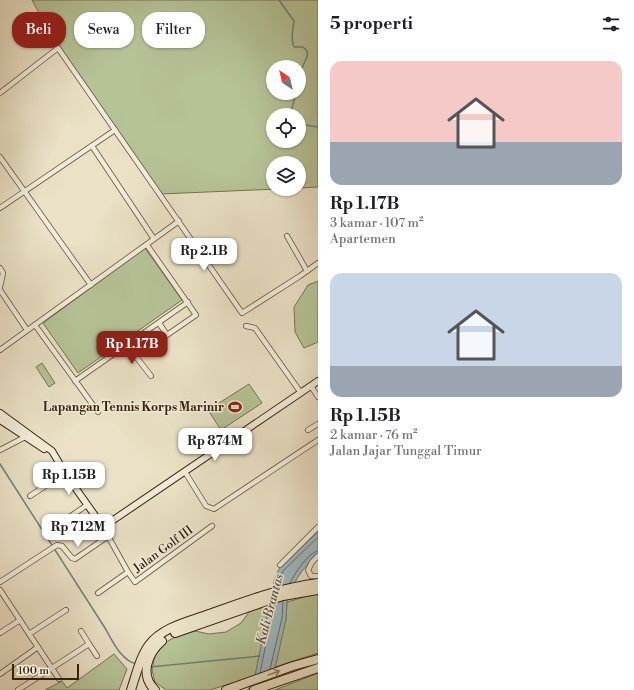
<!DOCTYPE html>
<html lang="id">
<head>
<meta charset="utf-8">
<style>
  body { margin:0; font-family:"Libre Bodoni",serif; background:#f6f6f6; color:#202124; height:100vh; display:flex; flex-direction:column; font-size:15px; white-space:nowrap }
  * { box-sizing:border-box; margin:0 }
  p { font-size:13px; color:#757577 }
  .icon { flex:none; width:22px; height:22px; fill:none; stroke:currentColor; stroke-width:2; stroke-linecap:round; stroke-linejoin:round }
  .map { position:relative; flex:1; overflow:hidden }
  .side { display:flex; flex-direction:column; background:#fff; width:316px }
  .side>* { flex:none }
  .guide { position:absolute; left:12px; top:12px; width:246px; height:36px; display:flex; gap:8px }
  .needle { width:26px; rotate:325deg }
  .tools { position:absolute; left:266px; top:60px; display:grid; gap:8px }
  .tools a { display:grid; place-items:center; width:40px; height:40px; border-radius:50%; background:#fff; box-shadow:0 1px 3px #0004; font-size:20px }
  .scale { position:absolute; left:12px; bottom:10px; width:67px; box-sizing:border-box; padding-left:4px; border:2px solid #37220c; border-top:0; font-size:11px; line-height:14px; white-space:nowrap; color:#37220c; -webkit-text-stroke:3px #f1ecda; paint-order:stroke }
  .price { position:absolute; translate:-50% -34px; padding:0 9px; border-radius:8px; background:#fff; color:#222; font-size:13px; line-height:26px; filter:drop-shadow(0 1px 2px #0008) }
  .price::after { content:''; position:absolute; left:50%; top:24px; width:12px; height:9px; margin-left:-6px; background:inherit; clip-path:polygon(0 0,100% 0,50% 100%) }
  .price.current { background:#8f2418; color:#fff }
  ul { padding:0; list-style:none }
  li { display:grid; align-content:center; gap:8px; height:212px; padding:0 12px }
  li span { display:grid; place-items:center; height:124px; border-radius:12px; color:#555 }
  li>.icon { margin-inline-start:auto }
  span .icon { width:72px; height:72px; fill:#fffc; stroke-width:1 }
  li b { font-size:17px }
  h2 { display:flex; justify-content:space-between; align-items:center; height:48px; padding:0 12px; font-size:17px }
  .chip { padding:0 14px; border-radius:16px; background:#fff; box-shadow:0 1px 3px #0004; font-size:14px; line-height:36px }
  .chip.current { background:#8f2418; color:#fff }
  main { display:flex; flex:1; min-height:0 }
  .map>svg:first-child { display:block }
</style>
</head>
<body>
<main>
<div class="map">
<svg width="318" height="690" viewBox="0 0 318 690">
  <rect width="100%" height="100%" fill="#eae1c6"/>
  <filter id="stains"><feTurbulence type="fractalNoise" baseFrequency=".005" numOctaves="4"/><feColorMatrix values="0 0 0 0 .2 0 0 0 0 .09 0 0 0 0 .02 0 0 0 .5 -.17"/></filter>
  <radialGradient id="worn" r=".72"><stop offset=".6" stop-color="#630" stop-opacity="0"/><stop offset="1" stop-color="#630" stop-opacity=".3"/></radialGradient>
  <g fill="#b5c397" stroke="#767252" fill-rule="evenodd">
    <path d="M 32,0 L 318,0 L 318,187 L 299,188 L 299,163 L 273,163 L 273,189 L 278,189 L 160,194 L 58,48 ZM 273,67 L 299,67 L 299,93 L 273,93 ZM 273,115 L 299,115 L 299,141 L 273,141 Z"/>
    <polygon points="145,248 182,300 78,373 43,323"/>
    <polygon points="318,281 318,342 304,348 295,332 294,307 308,285"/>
    <polygon points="42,363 55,383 49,387 36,367"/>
    <polygon points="249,384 262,403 221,430 208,410"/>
    <polygon points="318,593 318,653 275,667 286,619 287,602"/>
    <polygon points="270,604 255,676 210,690 166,690 155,682 152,670 155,654 166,642 177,636 195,631 209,634 226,632 241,623 249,612"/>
    <polygon points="114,654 127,669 119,690 45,690 62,681 67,688"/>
    <polygon points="318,673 318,690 275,690"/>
  </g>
  <polygon fill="#9ebac1" stroke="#757d79" points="318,532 318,553 302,571 295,582 287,602 286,619 276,664 267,690 248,690 255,676 274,581 279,569"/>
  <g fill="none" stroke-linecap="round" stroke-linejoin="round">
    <g stroke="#6a6e66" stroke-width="1">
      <path d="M 290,583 C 294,574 309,552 318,551"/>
      <polyline points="277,586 283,571 318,537"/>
      <polyline points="270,669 282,618 283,601"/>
      <polyline points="260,673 274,604"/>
    </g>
    <g stroke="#757d79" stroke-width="1.5">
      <path d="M 279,0 L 294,21 C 293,29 290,39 294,47 L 303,47 C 312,53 305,60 302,68 C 301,72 300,77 299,81"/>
      <polyline points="294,115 292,108 296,93"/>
      <polyline points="299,124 318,127"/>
      <path d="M 0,464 L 105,628 C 112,640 121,661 137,664"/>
      <polyline points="150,667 260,656"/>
    </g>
    <g stroke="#64523a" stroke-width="6">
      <g id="minor">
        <polyline points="0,93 58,48 242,313 300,276 318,263"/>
        <polyline points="92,146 154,239"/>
        <polyline points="0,157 91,285"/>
        <polyline points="0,208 115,130"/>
        <polyline points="287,236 307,271"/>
        <polyline points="147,245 196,315 167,335 159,323"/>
        <polyline points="0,268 3,273 0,287"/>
        <polyline points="0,290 27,330"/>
        <polyline points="35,325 98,412"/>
        <polyline points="246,326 255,328 301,393"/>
        <polyline points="127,345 151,376"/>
        <polyline points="0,350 179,221"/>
        <polyline points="75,381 188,302"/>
        <polyline points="311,386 318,397"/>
        <polyline points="308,430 318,424"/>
        <polyline points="0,450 27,436"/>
        <polyline points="185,472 206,506 214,509 318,440"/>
        <polyline points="30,496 65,473"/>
        <polyline points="103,527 128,572 135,582 212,526"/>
        <polyline points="52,529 87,505"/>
        <polyline points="318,556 312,562 308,570 311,576 318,576"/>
        <polyline points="280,565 318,527"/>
        <polyline points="0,582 57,545 62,546 72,558 75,559 107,537"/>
        <polyline points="0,590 59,679"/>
        <polyline points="98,593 128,572"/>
        <polyline points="0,633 20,620"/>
        <polyline points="29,634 66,610"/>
        <polyline points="89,644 97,656"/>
        <polyline points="0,674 38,647"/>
        <polyline points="18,690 89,644 81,631"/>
      </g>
    </g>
    <g stroke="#37220c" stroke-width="8">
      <g id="secondary">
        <polyline points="0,413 52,451 67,476 103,527 318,381"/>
        <polyline points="0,420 44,449"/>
      </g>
    </g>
    <g stroke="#37220c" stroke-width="10">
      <g id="motorway">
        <polyline points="175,633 264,602 283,596 318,590"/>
        <path d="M 131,690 C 136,675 140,657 149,645 C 162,627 190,621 209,614 C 246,601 279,588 318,583"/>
        <path d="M 155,690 C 139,675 148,653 162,641"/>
        <polyline points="226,690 293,666 318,659"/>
        <polyline points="254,690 318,668"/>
      </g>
    </g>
    <use href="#minor" stroke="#f1ecda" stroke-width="4.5"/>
    <use href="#secondary" stroke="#f1ecda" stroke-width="6"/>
    <use href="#motorway" stroke="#eae1c6" stroke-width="8"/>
  </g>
  <defs><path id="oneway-shaft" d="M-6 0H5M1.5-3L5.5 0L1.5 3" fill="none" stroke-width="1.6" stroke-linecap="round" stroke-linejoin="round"/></defs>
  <use stroke="#908269" href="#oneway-shaft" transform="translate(274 673) rotate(-20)"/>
  <defs>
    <g id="stadium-bare" transform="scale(1.08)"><path d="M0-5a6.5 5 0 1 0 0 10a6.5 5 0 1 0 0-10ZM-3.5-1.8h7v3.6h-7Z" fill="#8f2418" stroke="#f1ecda" stroke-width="2.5" paint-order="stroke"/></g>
  </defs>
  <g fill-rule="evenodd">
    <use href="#stadium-bare" x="235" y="407"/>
  </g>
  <g text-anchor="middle" stroke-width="3" stroke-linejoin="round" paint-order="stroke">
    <g font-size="12" font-weight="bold" fill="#37220c" stroke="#f1ecda" text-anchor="end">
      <text x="224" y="411">Lapangan Tennis Korps Marinir</text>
    </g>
    <g font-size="12" fill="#37220c" stroke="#f1ecda">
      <text transform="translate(163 549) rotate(-36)" y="4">Jalan Golf III</text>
    </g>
    <g font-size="13" font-style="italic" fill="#565042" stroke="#f1ecda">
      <text transform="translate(269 609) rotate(-75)" y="5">Kali Brantas</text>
    </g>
  </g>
  <rect width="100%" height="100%" filter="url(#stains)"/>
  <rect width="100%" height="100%" fill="url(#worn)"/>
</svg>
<div class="tools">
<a><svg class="needle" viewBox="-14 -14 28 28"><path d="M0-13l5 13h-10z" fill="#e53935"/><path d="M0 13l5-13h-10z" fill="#757577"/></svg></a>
<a><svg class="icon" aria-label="locate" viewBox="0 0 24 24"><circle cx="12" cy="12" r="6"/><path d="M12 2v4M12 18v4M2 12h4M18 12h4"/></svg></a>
<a><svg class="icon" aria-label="layers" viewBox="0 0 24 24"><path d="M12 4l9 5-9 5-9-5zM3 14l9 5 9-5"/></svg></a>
</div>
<div class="scale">100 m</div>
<b class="price" style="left:204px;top:272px">Rp 2.1B</b>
<b class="price current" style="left:132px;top:365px">Rp 1.17B</b>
<b class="price" style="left:215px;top:462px">Rp 874M</b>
<b class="price" style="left:69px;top:496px">Rp 1.15B</b>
<b class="price" style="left:78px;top:548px">Rp 712M</b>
<div class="guide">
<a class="chip current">Beli</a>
<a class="chip">Sewa</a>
<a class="chip">Filter</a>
</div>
</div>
<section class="side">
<h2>5 properti<svg class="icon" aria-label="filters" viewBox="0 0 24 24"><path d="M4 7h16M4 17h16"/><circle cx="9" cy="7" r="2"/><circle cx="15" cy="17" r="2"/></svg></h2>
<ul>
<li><span style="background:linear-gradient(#f6c9c9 65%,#9aa5b1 0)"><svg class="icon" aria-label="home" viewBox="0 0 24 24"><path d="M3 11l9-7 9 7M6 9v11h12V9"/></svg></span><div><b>Rp 1.17B</b><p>3 kamar · 107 m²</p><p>Apartemen</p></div></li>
<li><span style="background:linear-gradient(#c9d6e8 75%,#9aa5b1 0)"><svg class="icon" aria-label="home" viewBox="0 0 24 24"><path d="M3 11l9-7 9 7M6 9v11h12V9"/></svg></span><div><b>Rp 1.15B</b><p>2 kamar · 76 m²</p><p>Jalan Jajar Tunggal Timur</p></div></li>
</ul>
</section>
</main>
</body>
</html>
